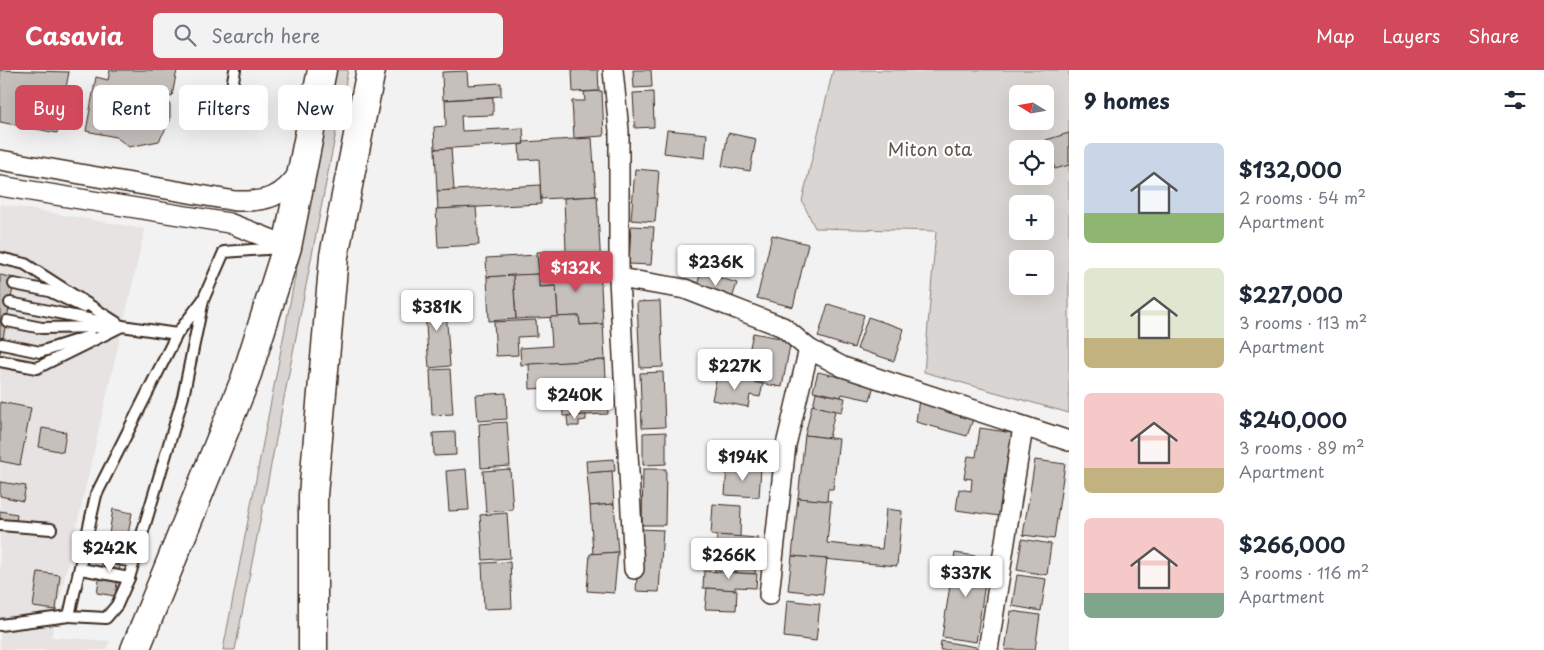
<!DOCTYPE html>
<html lang="en">
<head>
<meta charset="utf-8">
<style>
  body { margin:0; font-family:"Playpen Sans",sans-serif; background:#f2f2f3; color:#1f2937; height:100vh; display:flex; flex-direction:column; font-size:19px; white-space:nowrap }
  * { box-sizing:border-box; margin:0 }
  p { font-size:16px; color:#747a83 }
  .icon { flex:none; width:28px; height:28px; fill:none; stroke:currentColor; stroke-width:2; stroke-linecap:round; stroke-linejoin:round }
  .map { position:relative; flex:1; overflow:hidden }
  .drawer { display:flex; flex-direction:column; background:#fff; width:475px }
  .drawer>* { flex:none }
  .hud { position:absolute; left:15px; top:15px; width:475px; height:45px; display:flex; gap:10px }
  .needle { width:32px; rotate:281deg }
  .tools { position:absolute; left:1009px; top:15px; display:grid; gap:10px }
  .tools a { display:grid; place-items:center; width:45px; height:45px; border-radius:8px; background:#fff; box-shadow:0 5px 20px #0002; font-size:25px }
  .price { position:absolute; translate:-50% -42px; padding:0 11px; border-radius:5px; background:#fff; color:#222; font-size:16px; line-height:32px; filter:drop-shadow(0 1px 2px #0008) }
  .price::after { content:''; position:absolute; left:50%; top:30px; width:15px; height:11px; margin-left:-8px; background:inherit; clip-path:polygon(0 0,100% 0,50% 100%) }
  .price.current { background:#d1495b; color:#fff }
  ul { padding:0; list-style:none }
  li { display:flex; align-items:center; gap:15px; height:125px; padding:0 15px }
  li span { display:grid; place-items:center; flex:none; width:140px; height:100px; border-radius:8px; color:#555 }
  li>.icon { margin-inline-start:auto }
  span .icon { width:60px; height:60px; fill:#fffc; stroke-width:1 }
  li b { font-size:21px }
  h2 { display:flex; justify-content:space-between; align-items:center; height:60px; padding:0 15px; font-size:21px }
  .tag { padding:0 18px; border-radius:8px; background:#fff; box-shadow:0 5px 20px #0002; font-size:18px; line-height:45px }
  .tag.current { background:#d1495b; color:#fff }
  header { display:flex; align-items:center; gap:30px; box-sizing:border-box; height:70px; padding:0 25px; background:#d1495b; color:#fff }
  header strong { font-size:24px }
  nav { display:flex; gap:28px; margin-inline-start:auto; font-size:18px }
  .search { width:350px; height:45px; background:#f2f2f3; display:flex; align-items:center; gap:12px; box-sizing:border-box; padding:0 18px; border-radius:8px; color:#747a83; font-size:19px }
  main { display:flex; flex:1; min-height:0 }
  .map>svg:first-child { display:block }
</style>
</head>
<body>
<header>
<strong>Casavia</strong>
<div class="search"><svg class="icon" aria-label="search" viewBox="0 0 24 24"><circle cx="10" cy="10" r="6"/><path d="M15 15l6 6"/></svg>Search here</div>
<nav><a>Map</a><a>Layers</a><a>Share</a></nav>
</header>
<main>
<div class="map">
<svg width="1069" height="580" viewBox="0 0 1069 580">
  <rect width="100%" height="100%" fill="#f3f2f2"/>
  <filter id="ink" filterUnits="userSpaceOnUse"><feTurbulence type="fractalNoise" baseFrequency=".02" numOctaves="2"/><feDisplacementMap in="SourceGraphic" scale="10" xChannelSelector="R" yChannelSelector="G"/><feConvolveMatrix kernelMatrix="1 2 1 2 8 2 1 2 1" color-interpolation-filters="sRGB"/></filter>
  <g filter="url(#ink)">
    <polygon fill="#e6e3e2" points="0,134 145,159 51,567 110,571 106,580 0,580"/>
    <g fill="#d8d5d2" stroke="#8a8078" fill-rule="evenodd">
      <polygon points="335,0 348,0 235,580 223,580"/>
      <path d="M 833,0 L 1069,0 L 1069,343 L 924,302 L 936,161 L 815,158 L 802,131 ZM 1018,24 L 1045,24 L 1045,51 L 1018,51 ZM 1018,79 L 1045,79 L 1045,106 L 1018,106 ZM 1018,134 L 1045,134 L 1045,161 L 1018,161 ZM 1018,189 L 1045,189 L 1045,216 L 1018,216 Z"/>
    </g>
    <g fill="#c6c0bd" stroke="#3b2a1e">
      <polygon points="0,0 69,2 57,63 0,52"/>
      <polygon points="110,0 177,0 172,26 166,24 164,32 170,34 170,51 159,71 129,77 116,67 86,61 96,7 108,10"/>
      <polygon points="572,0 598,0 599,21 573,22"/>
      <polygon points="633,0 651,0 652,17 634,18"/>
      <polygon points="467,1 468,15 501,13 501,26 443,30 442,2"/>
      <polygon points="602,21 604,66 574,68 572,31 585,31 584,22"/>
      <polygon points="653,22 654,57 635,58 633,23"/>
      <polygon points="493,27 493,45 461,46 462,61 523,58 524,74 435,79 434,57 446,56 445,30"/>
      <polygon points="667,60 707,64 705,88 664,83"/>
      <polygon points="728,63 756,69 750,101 722,96"/>
      <polygon points="1069,63 1069,95 1055,99 1046,70"/>
      <polygon points="592,68 596,126 541,129 539,89 520,90 519,75 524,74 523,72"/>
      <polygon points="451,78 454,120 437,121 435,79"/>
      <polygon points="635,99 659,101 655,152 631,150"/>
      <polygon points="540,115 541,134 438,139 437,121"/>
      <polygon points="597,126 601,197 538,200 537,182 566,181 564,128"/>
      <polygon points="476,137 479,175 438,177 436,139"/>
      <polygon points="631,156 654,157 651,195 629,194"/>
      <polygon points="772,165 808,174 793,237 757,228"/>
      <polygon points="537,185 539,204 487,207 486,188"/>
      <polygon points="600,197 603,254 580,255 579,246 558,247 556,216 539,217 538,200"/>
      <polygon points="701,202 737,213 731,232 695,222"/>
      <polygon points="539,204 539,217 556,216 558,247 516,249 513,205"/>
      <polygon points="0,205 15,208 0,283"/>
      <polygon points="513,205 516,249 489,251 487,207"/>
      <polygon points="445,225 450,296 429,298 424,227"/>
      <polygon points="660,231 663,297 640,298 637,232"/>
      <polygon points="828,234 864,245 854,278 818,267"/>
      <polygon points="579,246 580,255 603,254 605,290 521,295 520,278 552,276 550,247"/>
      <polygon points="868,247 904,259 894,291 857,279"/>
      <polygon points="536,250 537,266 517,267 518,285 496,286 494,252"/>
      <polygon points="753,263 791,270 782,317 743,310"/>
      <polygon points="605,290 608,344 563,346 562,317 530,319 529,294"/>
      <polygon points="450,299 453,344 432,345 430,300"/>
      <polygon points="663,302 665,357 642,358 640,303"/>
      <polygon points="818,302 874,315 870,330 842,324 841,327 813,321"/>
      <polygon points="717,305 763,314 760,327 750,325 748,337 712,330"/>
      <polygon points="816,322 845,328 842,342 813,336"/>
      <polygon points="506,323 507,349 478,351 476,325"/>
      <polygon points="919,329 974,347 967,366 916,352"/>
      <polygon points="0,332 31,338 20,395 0,391"/>
      <polygon points="812,335 835,341 829,368 805,365"/>
      <polygon points="586,345 586,350 579,351 579,356 568,356 567,346"/>
      <polygon points="507,352 510,396 481,398 479,354"/>
      <polygon points="42,358 66,362 63,382 39,377"/>
      <polygon points="980,358 1013,363 1000,446 956,440 959,419 971,421 972,409 964,408 968,386 976,387"/>
      <polygon points="455,362 456,385 434,386 433,363"/>
      <polygon points="666,362 666,394 643,395 643,363"/>
      <polygon points="805,365 839,369 833,419 828,419 827,431 798,428"/>
      <polygon points="614,389 615,401 587,403 586,391"/>
      <polygon points="1035,390 1065,394 1054,469 1023,465"/>
      <polygon points="727,396 761,398 759,427 725,425"/>
      <polygon points="466,399 469,440 449,441 446,401"/>
      <polygon points="510,399 513,440 486,442 483,401"/>
      <polygon points="643,399 666,399 665,455 642,455"/>
      <polygon points="612,401 614,434 590,436 587,403"/>
      <polygon points="0,412 26,416 23,431 0,426"/>
      <polygon points="798,428 831,431 827,473 882,479 886,439 902,441 897,496 792,486"/>
      <polygon points="614,434 618,482 593,484 590,436"/>
      <polygon points="713,434 741,436 740,467 711,465"/>
      <polygon points="113,439 132,443 125,480 107,477"/>
      <polygon points="0,441 17,444 16,453 0,451"/>
      <polygon points="507,443 510,488 483,490 480,445"/>
      <polygon points="640,459 663,460 659,522 636,521"/>
      <polygon points="717,465 758,468 755,504 715,502"/>
      <polygon points="1022,469 1051,474 1047,505 1017,500"/>
      <polygon points="104,481 122,484 115,526 97,523"/>
      <polygon points="618,482 614,523 587,521 590,484"/>
      <polygon points="955,483 989,488 976,572 942,567"/>
      <polygon points="792,486 827,489 823,524 788,520"/>
      <polygon points="510,492 512,538 484,539 482,493"/>
      <polygon points="704,501 757,504 756,518 735,517 735,520 703,518"/>
      <polygon points="38,502 60,505 56,540 33,537"/>
      <polygon points="1017,505 1046,509 1041,541 1012,536"/>
      <polygon points="707,518 737,520 736,540 705,539"/>
      <polygon points="787,530 820,534 816,571 784,567"/>
      <polygon points="1011,541 1040,545 1035,580 1005,580"/>
      <polygon points="941,571 976,577 976,580 940,580"/>
    </g>
    <g fill="none" stroke-linecap="round" stroke-linejoin="round">
      <g stroke="#3b2a1e" stroke-width="14">
        <g id="service">
          <polyline points="227,43 235,0"/>
          <polyline points="0,188 25,194 117,253"/>
          <polyline points="14,214 49,221 83,237"/>
          <polyline points="203,230 177,264 96,425 69,546 106,548 117,535 129,508 183,327 203,230 224,182 281,178"/>
          <polyline points="10,233 122,256 177,264"/>
          <polyline points="7,251 42,258 103,257"/>
          <polyline points="2,274 40,282 90,266"/>
          <polyline points="0,291 37,298 122,256"/>
          <polyline points="0,455 51,459"/>
          <polyline points="85,482 133,492"/>
          <polyline points="81,499 129,508"/>
          <polyline points="0,555 69,546"/>
        </g>
      </g>
      <g stroke="#3b2a1e" stroke-width="22">
        <g id="minor">
          <polyline points="613,0 619,61 619,208 634,499"/>
          <path d="M 0,90 L 235,131 C 267,132 282,128 300,101"/>
          <polyline points="0,116 229,153 273,170 287,177"/>
          <polyline points="619,208 685,219 783,257 809,279 843,297 1069,371"/>
          <polyline points="769,525 786,375 809,279"/>
          <polyline points="988,580 1023,357"/>
        </g>
      </g>
      <g stroke="#3b2a1e" stroke-width="31">
        <g id="trunk">
          <polyline points="135,580 245,310 287,177 322,0"/>
          <polyline points="313,580 313,425 334,186 371,0"/>
        </g>
      </g>
      <use href="#service" stroke="#fff" stroke-width="10"/>
      <use href="#minor" stroke="#fff" stroke-width="19"/>
      <use href="#trunk" stroke="#fff" stroke-width="28"/>
    </g>
  </g>
  <g text-anchor="middle" stroke-width="4.5" stroke-linejoin="round" paint-order="stroke">
    <g font-size="18" fill="#62554b" stroke="#fff">
      <text x="930" y="86">Miton ota</text>
    </g>
  </g>
</svg>
<div class="tools">
<a><svg class="needle" viewBox="-14 -14 28 28"><path d="M0-13l5 13h-10z" fill="#e53935"/><path d="M0 13l5-13h-10z" fill="#747a83"/></svg></a>
<a><svg class="icon" aria-label="locate" viewBox="0 0 24 24"><circle cx="12" cy="12" r="6"/><path d="M12 2v4M12 18v4M2 12h4M18 12h4"/></svg></a>
<a>+</a>
<a>−</a>
</div>
<b class="price" style="left:716px;top:217px">$236K</b>
<b class="price current" style="left:576px;top:223px">$132K</b>
<b class="price" style="left:437px;top:262px">$381K</b>
<b class="price" style="left:735px;top:321px">$227K</b>
<b class="price" style="left:575px;top:350px">$240K</b>
<b class="price" style="left:743px;top:412px">$194K</b>
<b class="price" style="left:110px;top:503px">$242K</b>
<b class="price" style="left:729px;top:510px">$266K</b>
<b class="price" style="left:966px;top:528px">$337K</b>
<div class="hud">
<a class="tag current">Buy</a>
<a class="tag">Rent</a>
<a class="tag">Filters</a>
<a class="tag">New</a>
</div>
</div>
<section class="drawer">
<h2>9 homes<svg class="icon" aria-label="filters" viewBox="0 0 24 24"><path d="M4 7h16M4 17h16"/><circle cx="9" cy="7" r="2"/><circle cx="15" cy="17" r="2"/></svg></h2>
<ul>
<li><span style="background:linear-gradient(#c9d6e8 70%,#8fb573 0)"><svg class="icon" aria-label="home" viewBox="0 0 24 24"><path d="M3 11l9-7 9 7M6 9v11h12V9"/></svg></span><div><b>$132,000</b><p>2 rooms · 54 m²</p><p>Apartment</p></div></li>
<li><span style="background:linear-gradient(#dfe7d0 70%,#c2b280 0)"><svg class="icon" aria-label="home" viewBox="0 0 24 24"><path d="M3 11l9-7 9 7M6 9v11h12V9"/></svg></span><div><b>$227,000</b><p>3 rooms · 113 m²</p><p>Apartment</p></div></li>
<li><span style="background:linear-gradient(#f6c9c9 75%,#c2b280 0)"><svg class="icon" aria-label="home" viewBox="0 0 24 24"><path d="M3 11l9-7 9 7M6 9v11h12V9"/></svg></span><div><b>$240,000</b><p>3 rooms · 89 m²</p><p>Apartment</p></div></li>
<li><span style="background:linear-gradient(#f6c9c9 75%,#7fa58c 0)"><svg class="icon" aria-label="home" viewBox="0 0 24 24"><path d="M3 11l9-7 9 7M6 9v11h12V9"/></svg></span><div><b>$266,000</b><p>3 rooms · 116 m²</p><p>Apartment</p></div></li>
</ul>
</section>
</main>
</body>
</html>
